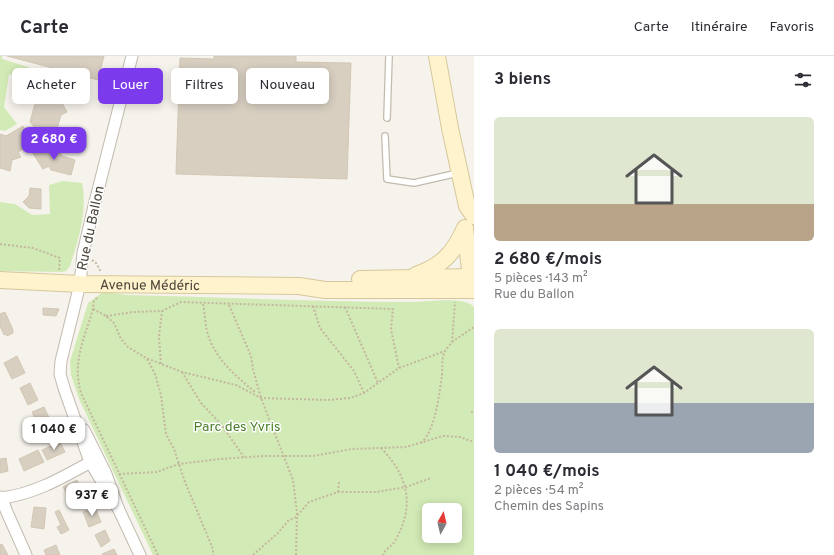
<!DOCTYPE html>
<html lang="fr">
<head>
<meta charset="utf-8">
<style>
  body { margin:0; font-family:Overpass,sans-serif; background:#f2f2f3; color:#2b2b33; height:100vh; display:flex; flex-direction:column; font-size:15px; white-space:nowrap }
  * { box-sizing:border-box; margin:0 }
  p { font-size:13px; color:#7c7c81 }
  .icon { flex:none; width:22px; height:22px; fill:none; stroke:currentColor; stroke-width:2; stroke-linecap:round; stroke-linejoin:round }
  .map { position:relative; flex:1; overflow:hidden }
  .sheet { display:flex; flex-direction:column; background:#fff; width:360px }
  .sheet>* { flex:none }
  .hud { position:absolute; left:12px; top:12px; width:380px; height:36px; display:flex; gap:8px }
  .needle { width:26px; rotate:8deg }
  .buttons { position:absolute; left:422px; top:447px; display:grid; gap:8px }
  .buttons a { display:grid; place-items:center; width:40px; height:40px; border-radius:6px; background:#fff; box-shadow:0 2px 10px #0003; font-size:20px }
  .price { position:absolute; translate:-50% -34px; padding:0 9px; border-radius:8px; background:#fff; color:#222; font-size:13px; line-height:26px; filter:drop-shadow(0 1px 2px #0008) }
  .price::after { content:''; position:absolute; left:50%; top:24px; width:12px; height:9px; margin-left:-6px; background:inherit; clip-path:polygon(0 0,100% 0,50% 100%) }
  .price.active { background:#7c3aed; color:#fff }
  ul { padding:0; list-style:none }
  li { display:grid; align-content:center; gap:8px; height:212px; padding:0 20px }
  li span { display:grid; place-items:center; height:124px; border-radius:6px; color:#555 }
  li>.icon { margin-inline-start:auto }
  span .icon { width:72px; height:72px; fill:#fffc; stroke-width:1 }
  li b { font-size:17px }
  h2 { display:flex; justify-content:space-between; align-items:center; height:48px; padding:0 20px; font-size:17px }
  .pill { padding:0 14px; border-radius:6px; background:#fff; box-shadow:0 2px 10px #0003; font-size:14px; line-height:36px }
  .pill.active { background:#7c3aed; color:#fff }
  header { display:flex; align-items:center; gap:24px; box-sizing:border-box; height:56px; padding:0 20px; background:#fff; border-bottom:1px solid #e1e1e2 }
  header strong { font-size:19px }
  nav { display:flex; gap:22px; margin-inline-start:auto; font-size:14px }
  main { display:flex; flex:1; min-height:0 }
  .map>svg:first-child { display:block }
</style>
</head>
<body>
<header>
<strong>Carte</strong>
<nav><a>Carte</a><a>Itinéraire</a><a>Favoris</a></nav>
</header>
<main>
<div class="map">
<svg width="474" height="499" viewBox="0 0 474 499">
  <rect width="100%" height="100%" fill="#f6f3ec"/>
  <g fill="#d2eab5" fill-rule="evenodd">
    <polygon points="0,0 2,0 2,3 28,11 43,21 32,25 9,18 4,51 17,68 5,75 0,74"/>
    <path d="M 63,125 L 82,127 C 88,154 78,185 70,210 L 66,215 L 62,216 L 0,215 L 0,146 L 15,148 L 32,159 L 50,158 L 49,129 Z"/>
    <path d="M 103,236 L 128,239 C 223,241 318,246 413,246 C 429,246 464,240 474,251 L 474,499 L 153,499 L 79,343 L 71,319 L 70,305 L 88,247 ZM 429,454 L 455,454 L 455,480 L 429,480 Z"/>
  </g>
  <g fill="#d8cfc1" stroke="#d3c7b4">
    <polygon points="7,0 104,0 98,24"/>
    <polygon points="214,0 296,0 296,6 351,7 347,123 176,118 180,2 214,3"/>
    <polygon points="49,26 60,29 67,36 63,49 67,56 61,59 57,73 55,72 48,76 36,73 30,66 40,29 42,30"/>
    <polygon points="23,70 33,87 18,96 21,101 12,104 10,115 0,112 0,78 6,80"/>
    <polygon points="44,90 49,98 57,93 62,100 75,104 71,119 51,114 49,110 43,113 32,96"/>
    <polygon points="30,132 41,133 41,153 29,152 23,146 29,140"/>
    <polygon points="43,252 59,253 56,260 43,259"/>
    <polygon points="5,256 13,274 13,277 7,280 6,278 4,279 0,270 0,258"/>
    <polygon points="17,300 25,317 12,323 4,307"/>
    <polygon points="30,327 38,344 28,349 20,332"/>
    <polygon points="44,351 51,366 39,371 32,356"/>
    <polygon points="60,386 65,396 47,404 42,394"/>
    <polygon points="38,394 44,406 24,415 19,403"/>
    <polygon points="6,402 8,415 0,417 0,403"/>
    <polygon points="77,424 82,437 69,442 63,431"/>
    <polygon points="34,451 46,452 44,473 31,471"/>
    <polygon points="95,451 101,466 89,471 83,456"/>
    <polygon points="59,454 69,474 61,478 57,471 61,469 55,456"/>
    <polygon points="105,474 110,485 101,491 95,479"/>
    <polygon points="2,488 8,499 0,499 0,489"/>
    <polygon points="56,489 60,499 46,499 44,494"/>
    <polygon points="114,493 117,499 103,499 102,498"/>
  </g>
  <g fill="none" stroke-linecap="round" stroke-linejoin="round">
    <g stroke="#c2bbae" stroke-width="8">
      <g id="service">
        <polyline points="387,62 389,0"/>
        <polyline points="385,80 387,123 414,127 458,117"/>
      </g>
    </g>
    <g stroke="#c2bbae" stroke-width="13">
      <g id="minor">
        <polyline points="84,374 106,418 118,452 140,499"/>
        <polyline points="2,441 6,454 26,499"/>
        <path d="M 0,442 C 34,439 67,419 96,403"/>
        <polyline points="118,452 90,406 64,332 60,318 61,305 80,228 83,197 94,150 132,0"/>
      </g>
    </g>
    <g stroke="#d6c79b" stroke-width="18">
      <g id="secondary">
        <polyline points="437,0 450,72 467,150 474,160"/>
        <polyline points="465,173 471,221"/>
        <path d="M 416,219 C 442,210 454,197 465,172"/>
        <polyline points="360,223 474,221"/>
        <path id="s1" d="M 0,224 L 80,228 L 299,230 L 325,234 L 474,234"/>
      </g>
    </g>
    <g stroke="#c4b79f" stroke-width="2" stroke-dasharray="2 2" stroke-linecap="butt">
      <polyline points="0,188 33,192 60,202 59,215"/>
      <polyline points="92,204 96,207 101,216"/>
      <path d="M 97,242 L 94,245 L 93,253 C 84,284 72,305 81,337 L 158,499"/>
      <path d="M 203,248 C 205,257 205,267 207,275 C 214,303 236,320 256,337"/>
      <polyline points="229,249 251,300 253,313 261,342 293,424 297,457 296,499"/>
      <polyline points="313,250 320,272 354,315 364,337"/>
      <polyline points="345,251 378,327"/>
      <polyline points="93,253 106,260 114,267 121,283 128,291 146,302 182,316 236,329 261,342 328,344 350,342 364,337 399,312 445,295 452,286 455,246"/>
      <polyline points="106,260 134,256 162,255 181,246 393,253 391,273 399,312"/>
      <polyline points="452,286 474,271"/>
      <polyline points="147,303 155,318 161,339 166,378 174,393 185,426 213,493 213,499"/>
      <polyline points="161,308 159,281 162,255"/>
      <polyline points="182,316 201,347 220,367 244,401"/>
      <polyline points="471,356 474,355"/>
      <path d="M 421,387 C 436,373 439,339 442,319 C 443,310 441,304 445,295"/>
      <path d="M 381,392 C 409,421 415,450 395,485 C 391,491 385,493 383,499"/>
      <polyline points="119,418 157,416 179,408 220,403 264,400 313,400 352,393 406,391 443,380 460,381 474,386"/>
      <polyline points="338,436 339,426"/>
      <polyline points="253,499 278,477 288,465 296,461 309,446 338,436 376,436 406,431 431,422"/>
    </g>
    <use href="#service" stroke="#fff" stroke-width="5.5"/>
    <use href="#minor" stroke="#fff" stroke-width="11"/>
    <use href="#secondary" stroke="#fff3cd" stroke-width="16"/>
  </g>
  <g text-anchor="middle" stroke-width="3" stroke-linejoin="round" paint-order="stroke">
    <g font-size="14" fill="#4b4439" stroke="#fff">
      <text transform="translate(90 172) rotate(-78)" y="5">Rue du Ballon</text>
      <text dy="5" stroke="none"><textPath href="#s1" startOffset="150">Avenue Médéric</textPath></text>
    </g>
    <g font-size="14" fill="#4a7f2a" stroke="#fff">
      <text x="237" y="375">Parc des Yvris</text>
    </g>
  </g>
</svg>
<div class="buttons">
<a><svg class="needle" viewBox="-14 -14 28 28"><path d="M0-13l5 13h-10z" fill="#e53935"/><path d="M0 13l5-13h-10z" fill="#7c7c81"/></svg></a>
</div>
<b class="price active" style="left:54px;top:105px">2 680 €</b>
<b class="price" style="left:54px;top:395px">1 040 €</b>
<b class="price" style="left:92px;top:461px">937 €</b>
<div class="hud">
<a class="pill">Acheter</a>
<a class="pill active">Louer</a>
<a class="pill">Filtres</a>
<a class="pill">Nouveau</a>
</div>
</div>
<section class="sheet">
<h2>3 biens<svg class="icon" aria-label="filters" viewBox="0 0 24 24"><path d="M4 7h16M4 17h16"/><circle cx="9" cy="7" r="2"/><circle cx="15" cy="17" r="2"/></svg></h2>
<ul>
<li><span style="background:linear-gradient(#dfe7d0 70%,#b9a48a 0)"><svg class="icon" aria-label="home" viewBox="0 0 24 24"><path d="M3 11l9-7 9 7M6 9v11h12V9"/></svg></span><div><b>2 680 €/mois</b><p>5 pièces · 143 m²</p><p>Rue du Ballon</p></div></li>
<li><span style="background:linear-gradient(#dfe7d0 60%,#9aa5b1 0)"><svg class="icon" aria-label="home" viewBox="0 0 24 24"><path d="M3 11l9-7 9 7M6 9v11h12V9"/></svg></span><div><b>1 040 €/mois</b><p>2 pièces · 54 m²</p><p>Chemin des Sapins</p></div></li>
</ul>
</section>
</main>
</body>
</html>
